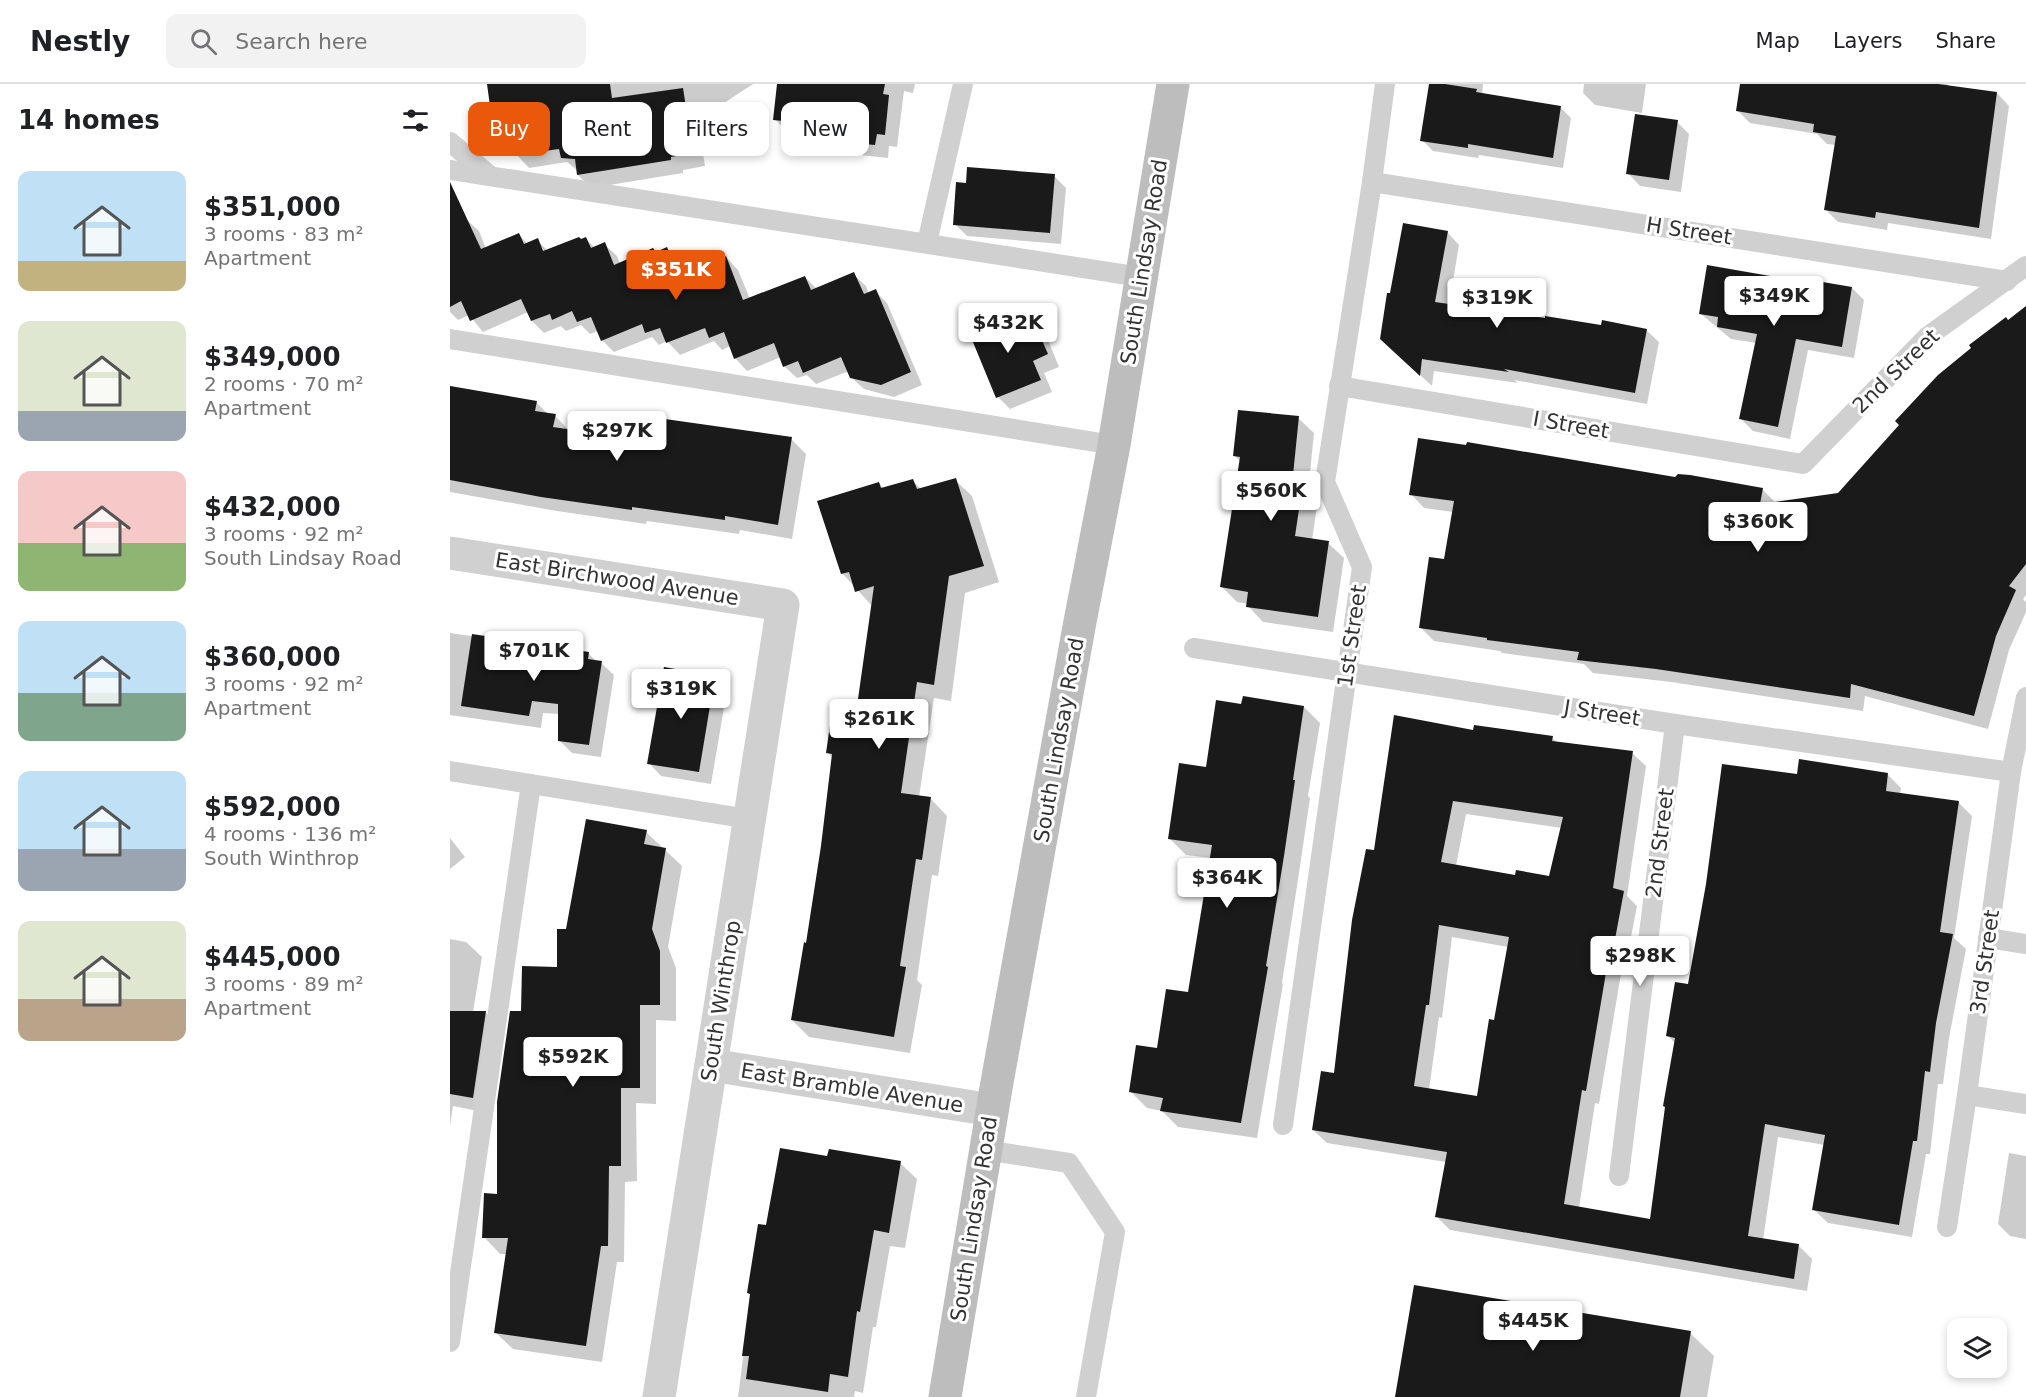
<!DOCTYPE html>
<html lang="en">
<head>
<meta charset="utf-8">
<style>
  body { margin:0; font-family:"DejaVu Sans",sans-serif; background:#f2f2f2; color:#202124; height:100vh; display:flex; flex-direction:column; font-size:22px; white-space:nowrap }
  * { box-sizing:border-box; margin:0 }
  p { font-size:20px; color:#757577 }
  .icon { flex:none; width:33px; height:33px; fill:none; stroke:currentColor; stroke-width:2; stroke-linecap:round; stroke-linejoin:round }
  .map { position:relative; flex:1; overflow:hidden }
  .side { display:flex; flex-direction:column; background:#fff; width:450px }
  .side>* { flex:none }
  .banner { position:absolute; left:18px; top:18px; width:570px; height:54px; display:flex; gap:12px }
  .fabs { position:absolute; left:1497px; top:1234px; display:grid; gap:12px }
  .fabs a { display:grid; place-items:center; width:60px; height:60px; border-radius:12px; background:#fff; box-shadow:0 3px 9px #0003; font-size:30px }
  .price { position:absolute; translate:-50% -51px; padding:0 14px; border-radius:6px; background:#fff; color:#222; font-size:20px; line-height:39px; filter:drop-shadow(0 2px 3px #0008) }
  .price::after { content:''; position:absolute; left:50%; top:36px; width:18px; height:14px; margin-left:-9px; background:inherit; clip-path:polygon(0 0,100% 0,50% 100%) }
  .price.current { background:#ea580c; color:#fff }
  ul { padding:0; list-style:none }
  li { display:flex; align-items:center; gap:18px; height:150px; padding:0 18px }
  li span { display:grid; place-items:center; flex:none; width:168px; height:120px; border-radius:12px; color:#555 }
  li>.icon { margin-inline-start:auto }
  span .icon { width:72px; height:72px; fill:#fffc; stroke-width:1 }
  li b { font-size:26px }
  h2 { display:flex; justify-content:space-between; align-items:center; height:72px; padding:0 18px; font-size:26px }
  .tag { padding:0 21px; border-radius:12px; background:#fff; box-shadow:0 3px 9px #0003; font-size:21px; line-height:54px }
  .tag.current { background:#ea580c; color:#fff }
  header { display:flex; align-items:center; gap:36px; box-sizing:border-box; height:84px; padding:0 30px; background:#fff; border-bottom:2px solid #e0e0e0 }
  header strong { font-size:28px }
  nav { display:flex; gap:33px; margin-inline-start:auto; font-size:21px }
  .search { width:420px; height:54px; background:#f2f2f2; display:flex; align-items:center; gap:15px; box-sizing:border-box; padding:0 21px; border-radius:12px; color:#757577; font-size:22px }
  main { display:flex; flex:1; min-height:0 }
  .map>svg:first-child { display:block }
</style>
</head>
<body>
<header>
<strong>Nestly</strong>
<div class="search"><svg class="icon" aria-label="search" viewBox="0 0 24 24"><circle cx="10" cy="10" r="6"/><path d="M15 15l6 6"/></svg>Search here</div>
<nav><a>Map</a><a>Layers</a><a>Share</a></nav>
</header>
<main>
<section class="side">
<h2>14 homes<svg class="icon" aria-label="filters" viewBox="0 0 24 24"><path d="M4 7h16M4 17h16"/><circle cx="9" cy="7" r="2"/><circle cx="15" cy="17" r="2"/></svg></h2>
<ul>
<li><span style="background:linear-gradient(#bfe0f5 75%,#c2b280 0)"><svg class="icon" aria-label="home" viewBox="0 0 24 24"><path d="M3 11l9-7 9 7M6 9v11h12V9"/></svg></span><div><b>$351,000</b><p>3 rooms · 83 m²</p><p>Apartment</p></div></li>
<li><span style="background:linear-gradient(#dfe7d0 75%,#9aa5b1 0)"><svg class="icon" aria-label="home" viewBox="0 0 24 24"><path d="M3 11l9-7 9 7M6 9v11h12V9"/></svg></span><div><b>$349,000</b><p>2 rooms · 70 m²</p><p>Apartment</p></div></li>
<li><span style="background:linear-gradient(#f6c9c9 60%,#8fb573 0)"><svg class="icon" aria-label="home" viewBox="0 0 24 24"><path d="M3 11l9-7 9 7M6 9v11h12V9"/></svg></span><div><b>$432,000</b><p>3 rooms · 92 m²</p><p>South Lindsay Road</p></div></li>
<li><span style="background:linear-gradient(#bfe0f5 60%,#7fa58c 0)"><svg class="icon" aria-label="home" viewBox="0 0 24 24"><path d="M3 11l9-7 9 7M6 9v11h12V9"/></svg></span><div><b>$360,000</b><p>3 rooms · 92 m²</p><p>Apartment</p></div></li>
<li><span style="background:linear-gradient(#bfe0f5 65%,#9aa5b1 0)"><svg class="icon" aria-label="home" viewBox="0 0 24 24"><path d="M3 11l9-7 9 7M6 9v11h12V9"/></svg></span><div><b>$592,000</b><p>4 rooms · 136 m²</p><p>South Winthrop</p></div></li>
<li><span style="background:linear-gradient(#dfe7d0 65%,#b9a48a 0)"><svg class="icon" aria-label="home" viewBox="0 0 24 24"><path d="M3 11l9-7 9 7M6 9v11h12V9"/></svg></span><div><b>$445,000</b><p>3 rooms · 89 m²</p><p>Apartment</p></div></li>
</ul>
</section>
<div class="map">
<svg width="1576" height="1313" viewBox="0 0 1576 1313">
  <rect width="100%" height="100%" fill="#fff"/>
  <g fill="#0003" fill-rule="evenodd">
    <polygon points="38,0 303,0 248,36 255,82 233,86 233,89 141,104 128,91 128,87 117,78 79,84 66,70 59,71 46,58"/>
    <polygon points="328,0 465,0 463,9 454,7 447,63 439,62 438,74 346,64 333,51 334,45 325,35"/>
    <polygon points="980,0 1033,0 1032,11 1110,23 1121,34 1113,84 1029,71 1028,74 983,67 972,56"/>
    <polygon points="1134,0 1196,0 1192,29 1145,21 1133,9"/>
    <polygon points="1292,0 1497,0 1501,3 1547,9 1559,22 1541,155 1438,139 1437,146 1388,138 1376,126 1386,61 1377,60 1367,50 1300,39 1288,27"/>
    <polygon points="1227,38 1239,50 1231,108 1190,102 1178,89"/>
    <polygon points="604,92 616,104 611,160 517,152 505,140 517,100"/>
    <polygon points="16,135 29,147 36,165 69,151 78,160 87,156 98,167 136,155 145,164 154,160 167,172 170,180 217,165 229,177 234,189 276,173 288,186 300,215 355,193 367,205 403,190 416,202 419,210 425,207 437,219 472,301 444,313 414,305 401,293 399,287 366,300 357,291 347,294 334,282 331,273 297,287 285,274 280,262 272,266 264,257 230,271 217,257 209,261 202,253 164,268 152,256 148,247 140,250 131,241 116,247 111,242 94,249 82,237 78,228 33,248 19,231 8,236 0,228 0,142"/>
    <polygon points="997,148 1009,161 999,221 1152,242 1196,246 1209,258 1197,320 1064,296 1068,299 984,287 982,302 944,267 941,211"/>
    <polygon points="1362,201 1402,204 1414,216 1404,274 1358,266 1340,355 1303,347 1291,335 1307,259 1281,255 1251,230"/>
    <polygon points="1576,224 1576,511 1573,515 1576,518 1576,528 1559,566 1538,645 1415,612 1413,627 1221,598 1143,589 1134,580 1052,569 1050,567 984,557 970,543 996,477 1003,428 974,424 961,410 1226,394 1312,405 1326,419 1389,410 1559,238"/>
    <polygon points="561,231 574,246 585,241 597,254 609,283 594,289 602,308 560,325 548,313"/>
    <polygon points="0,302 86,318 99,331 105,332 120,347 213,361 341,355 356,370 342,455 290,446 289,450 197,437 196,440 107,427 0,408"/>
    <polygon points="848,334 864,349 859,399 869,409 862,456 878,459 894,474 883,548 813,538 798,522 798,520 787,518 772,503 791,378 785,372"/>
    <polygon points="462,396 472,406 505,396 522,412 549,498 515,509 501,617 484,614 469,713 481,715 497,732 488,792 482,791 467,896 472,901 460,969 359,953 342,936 358,860 383,674 377,668 391,638 408,624 423,523 392,489 429,399 434,405"/>
    <polygon points="0,549 138,569 147,578 151,579 164,591 151,673 122,669 109,656 109,630 93,629 91,644 0,631"/>
    <polygon points="264,593 277,606 261,700 211,692 199,679"/>
    <polygon points="793,622 854,623 870,639 858,712 860,714 849,789 832,899 833,900 807,1054 728,1043 712,1027 697,1024 681,1008 708,966 740,910 761,774 736,771 719,754"/>
    <path d="M 1024,648 L 1102,654 L 1108,659 L 1182,669 L 1196,682 L 1177,812 L 1187,822 L 1176,879 L 1173,878 L 1149,1020 L 1145,1019 L 1129,1124 L 1201,1136 L 1225,959 L 1218,952 L 1239,902 L 1348,692 L 1438,691 L 1451,704 L 1450,711 L 1508,718 L 1522,732 L 1504,854 L 1516,865 L 1499,954 L 1493,1000 L 1488,1000 L 1480,1070 L 1476,1070 L 1462,1153 L 1378,1139 L 1364,1126 L 1375,1061 L 1328,1053 L 1313,1156 L 1349,1162 L 1362,1175 L 1357,1207 L 1000,1146 L 987,1133 L 996,1078 L 877,1059 L 863,1046 L 885,991 L 925,768 ZM 1016,730 L 1112,744 L 1100,794 L 1066,792 L 1006,782 ZM 1002,853 L 1058,863 L 1045,937 L 1028,1014 L 979,1006 L 989,933 L 992,934 Z"/>
    <polygon points="196,748 232,782 218,863 226,884 226,937 206,936 206,1020 186,1019 187,1097 175,1098 174,1178 167,1178 152,1278 63,1265 46,1249 58,1170 50,1170 34,1153 49,1111 73,928 108,884 118,846"/>
    <polygon points="0,754 15,773 0,785"/>
    <polygon points="0,855 16,858 32,873 23,928 35,928 51,944 38,1029 3,1022 0,1042"/>
    <polygon points="1559,1069 1576,1072 1576,1155 1560,1152 1548,1140"/>
    <polygon points="378,1074 450,1079 467,1095 455,1164 440,1162 426,1243 423,1243 413,1309 405,1307 404,1313 288,1313 301,1211 317,1143"/>
    <polygon points="1240,1249 1264,1272 1257,1313 947,1313"/>
  </g>
  <g fill="#1a1a1a" fill-rule="evenodd">
    <polygon points="37,0 160,0 162,14 233,4 243,69 221,73 221,76 127,91 125,75 111,74 109,65 65,71 63,56 45,59"/>
    <polygon points="327,0 435,0 433,10 439,11 435,51 427,50 425,61 332,52 334,37 323,36"/>
    <polygon points="979,0 995,0 1027,5 1026,8 1111,22 1103,74 1018,60 1018,64 970,57"/>
    <polygon points="1290,0 1488,0 1547,8 1529,144 1426,128 1425,134 1374,126 1386,52 1363,48 1364,40 1286,27"/>
    <polygon points="1185,30 1228,36 1219,96 1176,90"/>
    <polygon points="517,83 605,90 600,149 503,141 506,98 516,99"/>
    <polygon points="0,98 31,165 69,149 74,160 88,154 93,167 129,153 131,155 136,153 141,164 155,158 164,181 203,164 206,168 217,163 228,189 276,172 293,216 355,192 361,206 404,188 414,210 426,205 461,288 431,301 400,294 391,273 353,289 348,277 333,283 324,259 284,275 274,248 259,254 255,244 216,259 210,244 195,249 192,240 151,257 141,233 127,238 122,227 102,236 100,230 81,237 71,215 20,237 11,217 0,223"/>
    <polygon points="953,139 998,147 985,218 1095,234 1095,232 1151,241 1152,236 1197,245 1185,309 1054,285 1059,288 978,276 972,275 970,292 930,255 937,209 940,209"/>
    <polygon points="1257,181 1361,199 1361,196 1402,203 1392,263 1346,255 1328,343 1289,335 1307,250 1267,243 1268,233 1249,230"/>
    <polygon points="1576,222 1576,480 1559,502 1566,506 1546,552 1524,632 1401,600 1400,614 1206,585 1127,576 1129,568 1037,556 1037,554 969,544 979,473 994,475 1004,417 959,411 968,354 1016,361 1017,358 1225,393 1228,390 1240,391 1313,404 1310,420 1388,409 1449,341 1445,337 1488,291 1521,264 1519,261 1556,233 1558,236"/>
    <polygon points="561,229 569,247 585,240 598,270 583,277 591,296 546,314 518,246"/>
    <polygon points="0,302 87,317 85,327 106,330 103,343 211,359 215,335 342,353 328,441 275,432 275,436 182,423 182,426 91,413 0,396"/>
    <polygon points="788,326 849,332 843,391 854,392 845,452 879,457 868,533 796,523 798,508 770,503 790,373 783,372"/>
    <polygon points="506,394 534,482 499,492 484,601 467,598 451,709 481,713 472,776 466,775 450,882 456,883 444,953 341,936 354,858 356,859 371,762 382,670 376,669 381,634 389,636 391,620 407,622 424,502 405,508 399,488 391,490 367,417 429,398 431,404 463,395 467,405"/>
    <polygon points="22,550 139,568 138,575 152,577 139,661 108,657 108,620 82,617 79,632 11,622"/>
    <polygon points="214,583 265,592 249,688 197,680"/>
    <polygon points="793,612 854,622 843,696 845,696 834,772 816,882 818,883 791,1039 710,1027 713,1014 679,1008 686,961 707,964 716,905 738,908 762,761 718,755 729,679 756,683 766,616 791,620"/>
    <path d="M 944,631 L 1023,646 L 1024,641 L 1103,652 L 1102,657 L 1183,667 L 1163,804 L 1174,807 L 1163,866 L 1160,865 L 1136,1007 L 1132,1006 L 1114,1120 L 1200,1135 L 1215,1023 L 1213,1022 L 1225,954 L 1216,952 L 1225,898 L 1238,900 L 1256,800 L 1272,680 L 1347,690 L 1349,675 L 1438,689 L 1436,707 L 1509,717 L 1490,848 L 1503,850 L 1486,939 L 1480,988 L 1475,987 L 1467,1057 L 1463,1057 L 1449,1141 L 1362,1126 L 1375,1051 L 1315,1040 L 1298,1152 L 1349,1160 L 1344,1195 L 985,1133 L 997,1068 L 862,1046 L 871,987 L 884,989 L 902,836 L 916,765 L 924,766 ZM 1003,717 L 1113,733 L 1099,792 L 1066,786 L 1065,791 L 991,778 ZM 989,841 L 1059,853 L 1044,936 L 1039,935 L 1027,1012 L 964,1002 L 976,921 L 979,921 Z"/>
    <polygon points="136,735 197,746 194,760 216,764 202,845 210,867 210,921 190,921 190,1004 171,1004 171,1082 159,1082 158,1162 151,1162 136,1262 44,1249 58,1154 32,1154 34,1109 47,1110 47,1018 60,927 71,927 72,882 107,883 107,845 116,845"/>
    <polygon points="0,927 36,927 23,1014 0,1010"/>
    <polygon points="330,1064 377,1072 379,1065 451,1077 439,1149 424,1146 410,1228 407,1227 398,1293 380,1290 378,1308 296,1295 299,1272 292,1272 300,1210 297,1209 308,1140 316,1141"/>
    <polygon points="964,1201 1241,1247 1230,1313 945,1313"/>
  </g>
  <g fill="none" stroke-linecap="round" stroke-linejoin="round">
    <g stroke="#d0d0d0" stroke-width="20">
      <polyline points="0,58 39,91"/>
      <polyline points="0,86 691,193"/>
      <polyline points="922,98 1557,197"/>
      <polyline points="477,159 513,0"/>
      <polyline points="0,255 664,361"/>
      <polyline points="889,302 1353,380 1477,253 1576,182"/>
      <polyline points="744,564 1225,640 1561,688"/>
      <polyline points="0,687 299,735"/>
      <polyline points="1538,854 1576,860"/>
      <polyline points="1517,1011 1576,1020"/>
      <polyline points="833,1041 912,483 875,398 922,98 935,0"/>
      <polyline points="535,1066 619,1079 665,1148 636,1313"/>
      <polyline points="1169,1092 1225,640"/>
      <polyline points="1497,1143 1517,1011 1561,688 1576,613"/>
      <polyline points="0,1258 81,700"/>
    </g>
    <g stroke="#d0d0d0" stroke-width="33">
      <polyline points="0,469 333,521 209,1313"/>
      <polyline points="261,981 542,1026"/>
    </g>
    <polyline stroke="#bdbdbd" stroke-width="33" points="495,1313 546,1004 629,543 664,361 723,0"/>
  </g>
  <g text-anchor="middle" stroke-width="6" stroke-linejoin="round" paint-order="stroke">
    <g font-size="21" fill="#333" stroke="#fff">
      <text transform="translate(1239 147) rotate(9)" y="7">H Street</text>
      <text transform="translate(694 178) rotate(-81)" y="7">South Lindsay Road</text>
      <text transform="translate(1446 287) rotate(-44)" y="7">2nd Street</text>
      <text transform="translate(1121 341) rotate(10)" y="7">I Street</text>
      <text transform="translate(167 495) rotate(9)" y="7">East Birchwood Avenue</text>
      <text transform="translate(902 552) rotate(-82)" y="7">1st Street</text>
      <text transform="translate(1152 629) rotate(9)" y="7">J Street</text>
      <text transform="translate(609 656) rotate(-80)" y="7">South Lindsay Road</text>
      <text transform="translate(1210 759) rotate(-83)" y="7">2nd Street</text>
      <text transform="translate(1535 878) rotate(-82)" y="7">3rd Street</text>
      <text transform="translate(271 917) rotate(-81)" y="7">South Winthrop</text>
      <text transform="translate(402 1004) rotate(9)" y="7">East Bramble Avenue</text>
      <text transform="translate(524 1135) rotate(-81)" y="7">South Lindsay Road</text>
    </g>
  </g>
</svg>
<div class="fabs">
<a><svg class="icon" aria-label="layers" viewBox="0 0 24 24"><path d="M12 4l9 5-9 5-9-5zM3 14l9 5 9-5"/></svg></a>
</div>
<b class="price current" style="left:226px;top:217px">$351K</b>
<b class="price" style="left:1324px;top:243px">$349K</b>
<b class="price" style="left:1047px;top:245px">$319K</b>
<b class="price" style="left:558px;top:270px">$432K</b>
<b class="price" style="left:167px;top:378px">$297K</b>
<b class="price" style="left:821px;top:438px">$560K</b>
<b class="price" style="left:1308px;top:469px">$360K</b>
<b class="price" style="left:84px;top:598px">$701K</b>
<b class="price" style="left:231px;top:636px">$319K</b>
<b class="price" style="left:429px;top:666px">$261K</b>
<b class="price" style="left:777px;top:825px">$364K</b>
<b class="price" style="left:1190px;top:903px">$298K</b>
<b class="price" style="left:123px;top:1004px">$592K</b>
<b class="price" style="left:1083px;top:1268px">$445K</b>
<div class="banner">
<a class="tag current">Buy</a>
<a class="tag">Rent</a>
<a class="tag">Filters</a>
<a class="tag">New</a>
</div>
</div>
</main>
</body>
</html>
